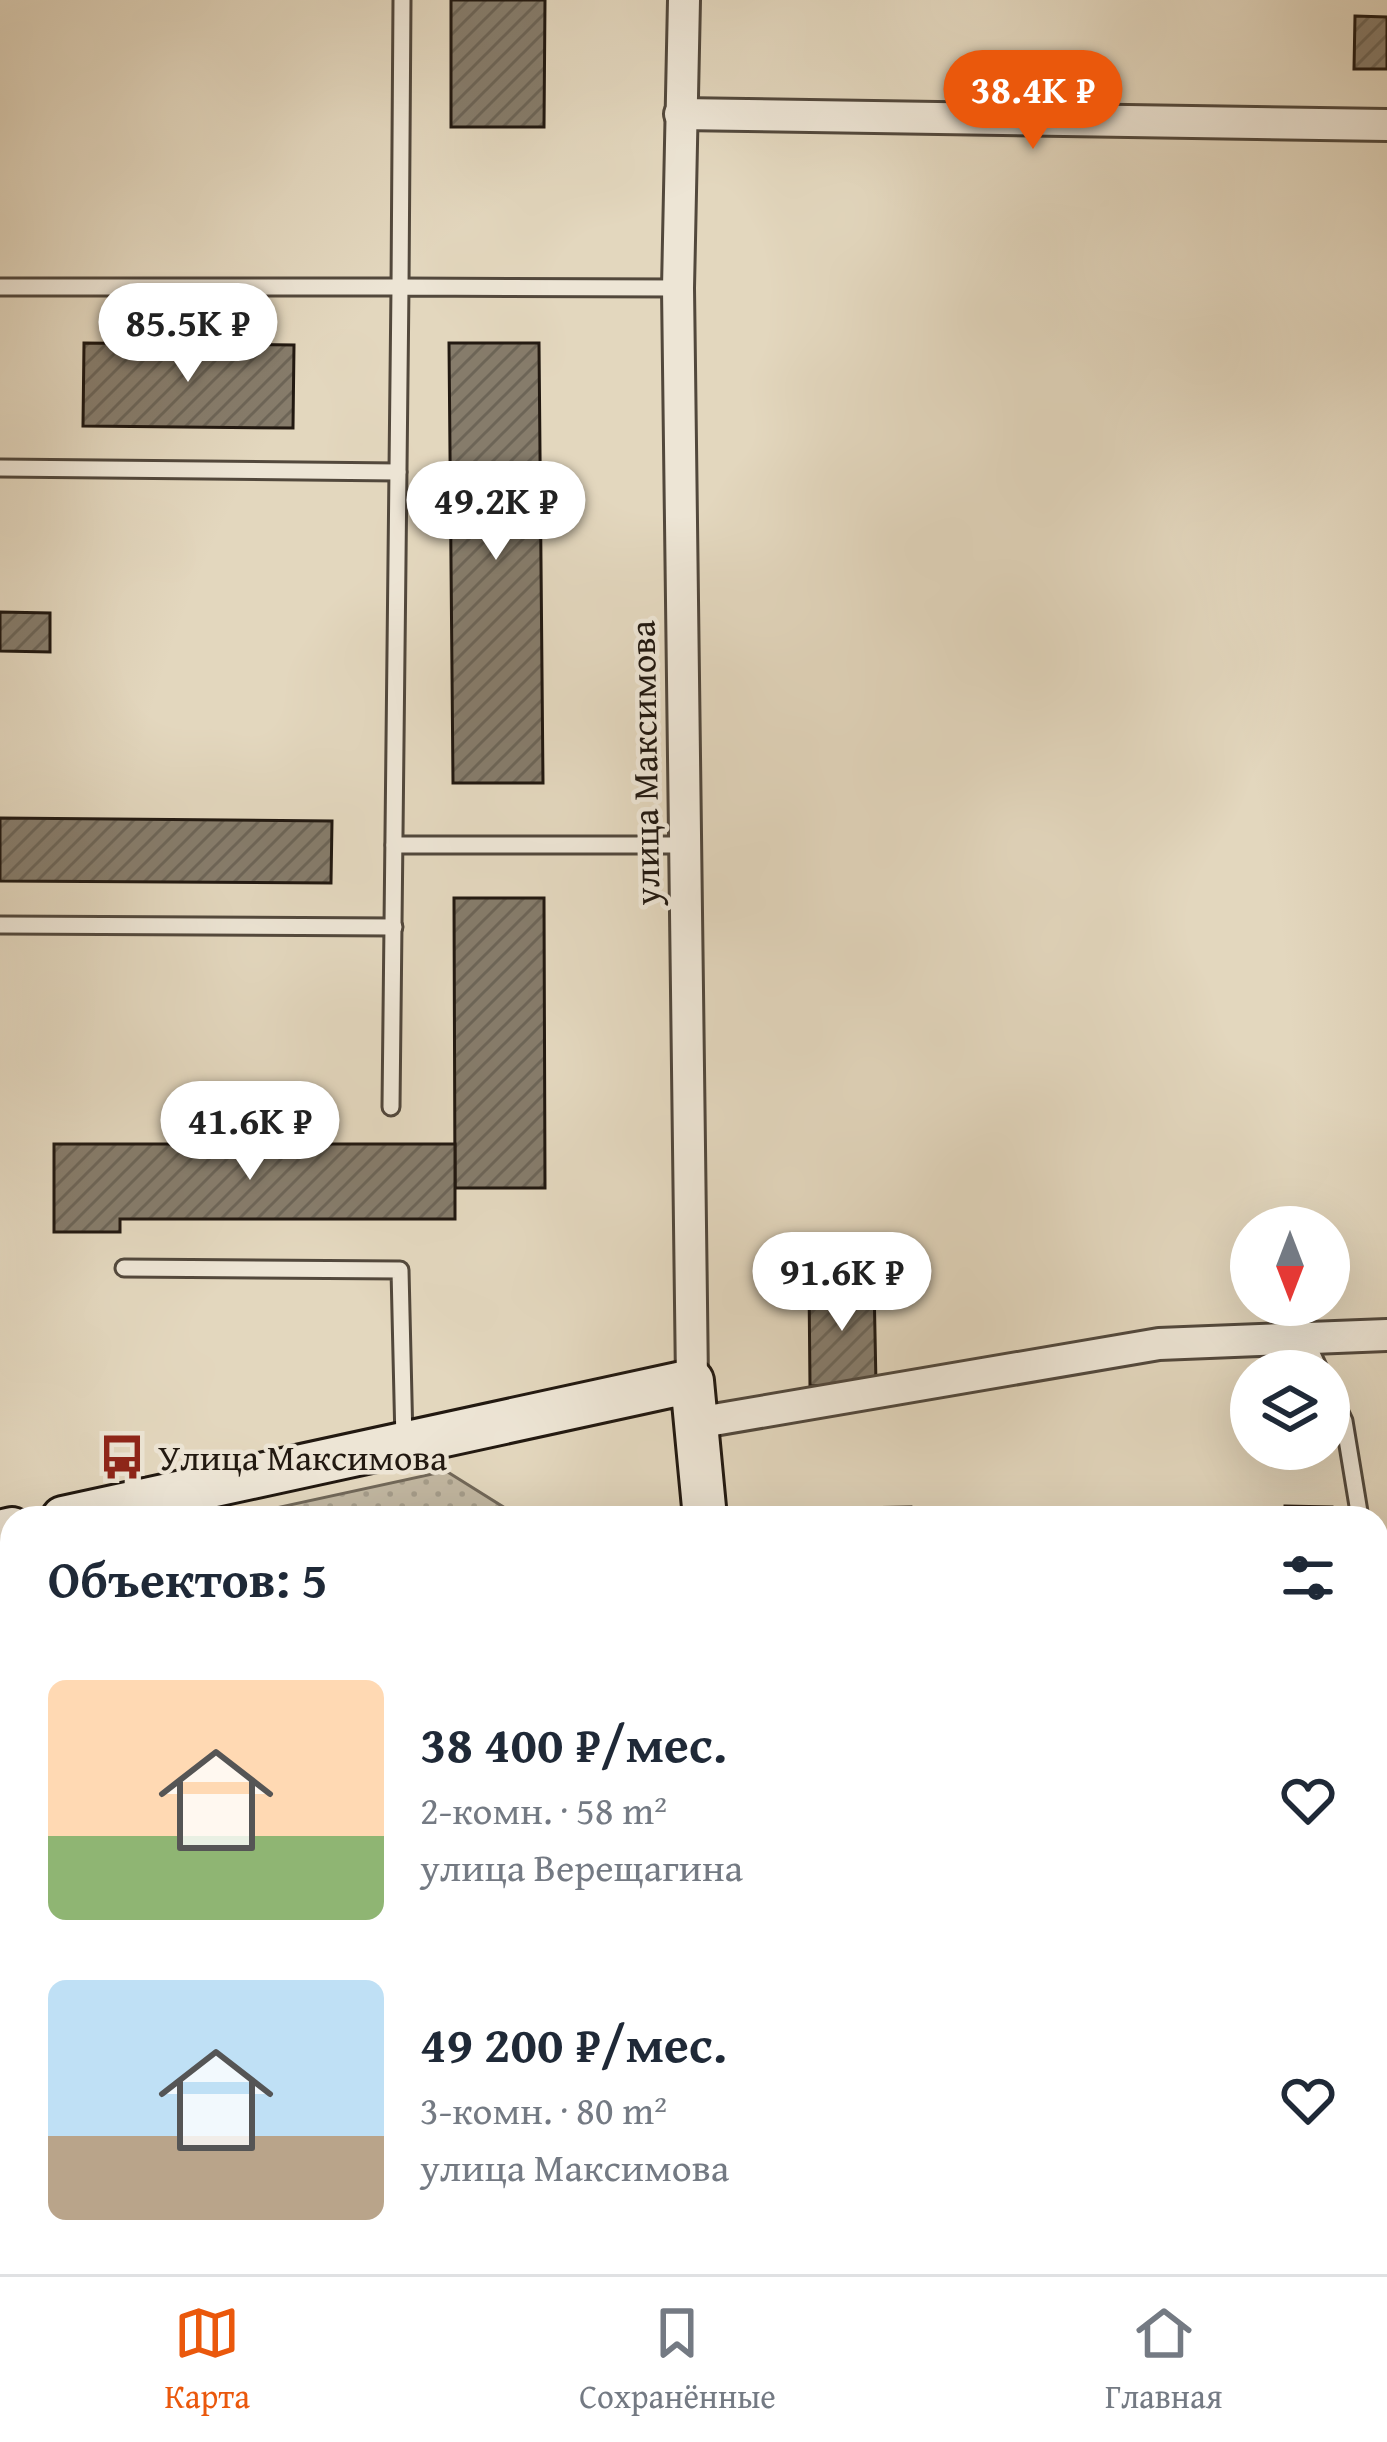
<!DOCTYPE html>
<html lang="ru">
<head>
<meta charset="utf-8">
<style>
  body { margin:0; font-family:"Gentium Book Plus",serif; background:#f6f6f7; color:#1f2937; height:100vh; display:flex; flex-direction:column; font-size:45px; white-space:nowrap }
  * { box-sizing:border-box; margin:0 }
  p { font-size:39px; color:#747a83 }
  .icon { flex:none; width:66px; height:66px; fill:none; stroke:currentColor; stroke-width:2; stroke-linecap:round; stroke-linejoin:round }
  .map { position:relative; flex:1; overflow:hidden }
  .panel { position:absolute; left:0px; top:1506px; width:1389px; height:768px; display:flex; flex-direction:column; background:#fff; border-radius:36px 36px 0 0; box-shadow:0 12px 48px #0002 }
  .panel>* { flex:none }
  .needle { width:78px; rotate:180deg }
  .fabs { position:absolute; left:1230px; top:1206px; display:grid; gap:24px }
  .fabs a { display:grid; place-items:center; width:120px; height:120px; border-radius:50%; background:#fff; box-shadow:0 12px 48px #0002; font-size:60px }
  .price { position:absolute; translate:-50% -102px; padding:0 27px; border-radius:42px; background:#fff; color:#222; font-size:39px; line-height:78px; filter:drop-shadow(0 3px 6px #0008) }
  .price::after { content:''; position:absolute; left:50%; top:72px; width:36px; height:27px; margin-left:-18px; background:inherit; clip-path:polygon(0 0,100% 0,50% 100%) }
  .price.current { background:#ea580c; color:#fff }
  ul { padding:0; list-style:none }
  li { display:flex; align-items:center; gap:36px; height:300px; padding:0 48px }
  li span { display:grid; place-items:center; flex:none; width:336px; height:240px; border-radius:18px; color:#555 }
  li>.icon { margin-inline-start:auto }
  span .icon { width:144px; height:144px; fill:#fffc; stroke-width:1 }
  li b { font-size:51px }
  h2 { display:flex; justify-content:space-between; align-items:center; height:144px; padding:0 48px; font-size:51px }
  .menu { display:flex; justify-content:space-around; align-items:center; height:168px; border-top:3px solid #e0e1e3; background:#fff; font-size:33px; color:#747a83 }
  .menu a { display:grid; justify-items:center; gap:6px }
  .menu .current { color:#ea580c }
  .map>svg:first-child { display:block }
</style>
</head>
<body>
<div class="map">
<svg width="1387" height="2274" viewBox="0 0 1387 2274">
  <defs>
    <pattern id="grass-dots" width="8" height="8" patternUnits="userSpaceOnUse" patternTransform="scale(3)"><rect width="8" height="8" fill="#c2b7a1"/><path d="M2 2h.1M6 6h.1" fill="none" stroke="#a69d8a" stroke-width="1.8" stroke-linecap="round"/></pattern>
    <pattern id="building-hatch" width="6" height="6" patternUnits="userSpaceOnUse" patternTransform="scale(3)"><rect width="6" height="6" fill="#867c6b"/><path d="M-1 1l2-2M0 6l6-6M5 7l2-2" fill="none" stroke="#6d6557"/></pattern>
  </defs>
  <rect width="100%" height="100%" fill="#e3d7be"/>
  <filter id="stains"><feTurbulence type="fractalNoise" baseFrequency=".00167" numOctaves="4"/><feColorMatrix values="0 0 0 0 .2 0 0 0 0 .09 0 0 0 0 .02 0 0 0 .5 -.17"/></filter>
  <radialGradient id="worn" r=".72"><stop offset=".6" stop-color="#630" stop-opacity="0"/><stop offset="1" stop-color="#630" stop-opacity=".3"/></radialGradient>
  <g fill="url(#grass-dots)" stroke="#726859" stroke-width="3">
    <polygon points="446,1471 505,1508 513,1518 230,1518"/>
    <polygon points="12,1572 12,2262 735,2262 736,2274 0,2274 0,1575"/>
  </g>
  <g fill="url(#building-hatch)" stroke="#221911" stroke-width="3">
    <polygon points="451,0 545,0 544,127 451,127"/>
    <polygon points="1355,16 1387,17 1387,69 1354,69"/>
    <polygon points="84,343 294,345 293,428 83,426"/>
    <polygon points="449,343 539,343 543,783 453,783"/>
    <polygon points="0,612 50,613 50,652 0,651"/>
    <polygon points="0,818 332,821 331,883 0,881"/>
    <polygon points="454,898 544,898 545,1188 455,1188"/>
    <polygon points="54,1144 455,1144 455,1219 120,1219 120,1232 54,1232"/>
    <polygon points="809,1283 874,1283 876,1384 810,1386"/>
    <polygon points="1285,1506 1332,1507 1332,1518 1285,1518"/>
    <polygon points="911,1507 912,1518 851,1518 851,1508"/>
    <polygon points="1378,1685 1387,1685 1387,2096 1377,2096"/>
  </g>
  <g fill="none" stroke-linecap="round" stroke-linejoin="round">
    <g stroke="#52483c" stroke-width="21">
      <g id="lane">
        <polyline points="0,287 400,287 402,0"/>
        <polyline points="0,468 398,472"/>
        <polyline points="394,845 684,845"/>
        <polyline points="0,925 394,927"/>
        <polyline points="391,1107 400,287 678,288"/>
        <polyline points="124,1268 400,1270 404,1441"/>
        <polyline points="1305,1339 1320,1371"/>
        <polyline points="1329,1389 1344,1421 1360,1518"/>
        <polyline points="1377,2164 1387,2184"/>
        <polyline points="899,2262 900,2274"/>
        <polyline points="1377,2262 1387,2191"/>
      </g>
    </g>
    <g stroke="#52483c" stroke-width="36">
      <g id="street">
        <polyline points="684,0 678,288 692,1381"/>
        <polyline points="680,114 1387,125"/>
        <polyline points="696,1423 1159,1344 1387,1335"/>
      </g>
    </g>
    <g stroke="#221911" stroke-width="48">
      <g id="secondary">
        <polyline points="63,1518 692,1381 705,1518"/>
        <polyline points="0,1532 12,1529"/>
        <polyline points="779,2262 780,2274"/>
      </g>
    </g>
    <use href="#lane" stroke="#ede5d5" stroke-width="15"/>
    <use href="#street" stroke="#ede5d5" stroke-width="30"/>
    <use href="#secondary" stroke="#ede5d5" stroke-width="42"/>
  </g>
  <defs>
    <g id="bus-bare" transform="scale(3.6)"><path d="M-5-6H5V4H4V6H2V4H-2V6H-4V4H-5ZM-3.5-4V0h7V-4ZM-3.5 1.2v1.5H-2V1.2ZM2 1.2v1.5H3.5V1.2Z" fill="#8f2418" stroke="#ede5d5" stroke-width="2.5" paint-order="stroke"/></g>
  </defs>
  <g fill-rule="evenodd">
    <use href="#bus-bare" x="122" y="1457"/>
  </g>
  <g text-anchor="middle" stroke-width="9" stroke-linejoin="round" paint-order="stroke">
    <g font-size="36" fill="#221911" stroke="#ede5d5">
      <text transform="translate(644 763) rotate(-91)" y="13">улица Максимова</text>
    </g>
    <g font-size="36" fill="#221911" stroke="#ede5d5" text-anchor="start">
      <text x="158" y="1470">Улица Максимова</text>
    </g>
  </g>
  <rect width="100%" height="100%" filter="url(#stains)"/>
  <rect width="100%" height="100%" fill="url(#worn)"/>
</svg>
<div class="fabs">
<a><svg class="needle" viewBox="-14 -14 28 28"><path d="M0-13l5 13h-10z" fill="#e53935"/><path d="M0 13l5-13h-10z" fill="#747a83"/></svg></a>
<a><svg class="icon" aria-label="layers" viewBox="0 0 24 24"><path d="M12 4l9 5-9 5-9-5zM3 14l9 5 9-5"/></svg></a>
</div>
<b class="price current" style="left:1033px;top:152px">38.4K ₽</b>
<b class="price" style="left:188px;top:385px">85.5K ₽</b>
<b class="price" style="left:496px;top:563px">49.2K ₽</b>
<b class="price" style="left:250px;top:1183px">41.6K ₽</b>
<b class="price" style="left:842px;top:1334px">91.6K ₽</b>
<section class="panel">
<h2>Объектов: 5<svg class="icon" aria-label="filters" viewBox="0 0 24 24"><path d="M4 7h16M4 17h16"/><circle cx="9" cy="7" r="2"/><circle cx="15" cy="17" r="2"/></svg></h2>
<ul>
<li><span style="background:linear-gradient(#ffd9b3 65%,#8fb573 0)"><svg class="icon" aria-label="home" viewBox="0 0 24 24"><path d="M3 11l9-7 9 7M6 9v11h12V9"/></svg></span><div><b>38 400 ₽/мес.</b><p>2-комн. · 58 m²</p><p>улица Верещагина</p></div><svg class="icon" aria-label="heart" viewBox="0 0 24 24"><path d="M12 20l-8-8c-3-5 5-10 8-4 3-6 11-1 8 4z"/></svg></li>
<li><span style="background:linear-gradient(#bfe0f5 65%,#b9a48a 0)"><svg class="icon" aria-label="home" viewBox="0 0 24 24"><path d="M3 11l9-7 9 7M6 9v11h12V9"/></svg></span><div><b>49 200 ₽/мес.</b><p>3-комн. · 80 m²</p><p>улица Максимова</p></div><svg class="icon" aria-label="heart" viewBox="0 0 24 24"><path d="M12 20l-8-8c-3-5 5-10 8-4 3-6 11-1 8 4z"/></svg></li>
</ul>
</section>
</div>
<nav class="menu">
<a class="current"><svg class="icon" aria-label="map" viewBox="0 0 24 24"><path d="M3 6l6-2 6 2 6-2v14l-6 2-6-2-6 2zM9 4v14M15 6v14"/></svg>Карта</a>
<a><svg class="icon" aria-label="saved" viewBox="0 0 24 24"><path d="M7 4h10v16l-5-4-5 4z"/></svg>Сохранённые</a>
<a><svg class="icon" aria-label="home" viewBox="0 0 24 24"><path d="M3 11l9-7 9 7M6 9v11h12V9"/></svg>Главная</a>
</nav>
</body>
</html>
